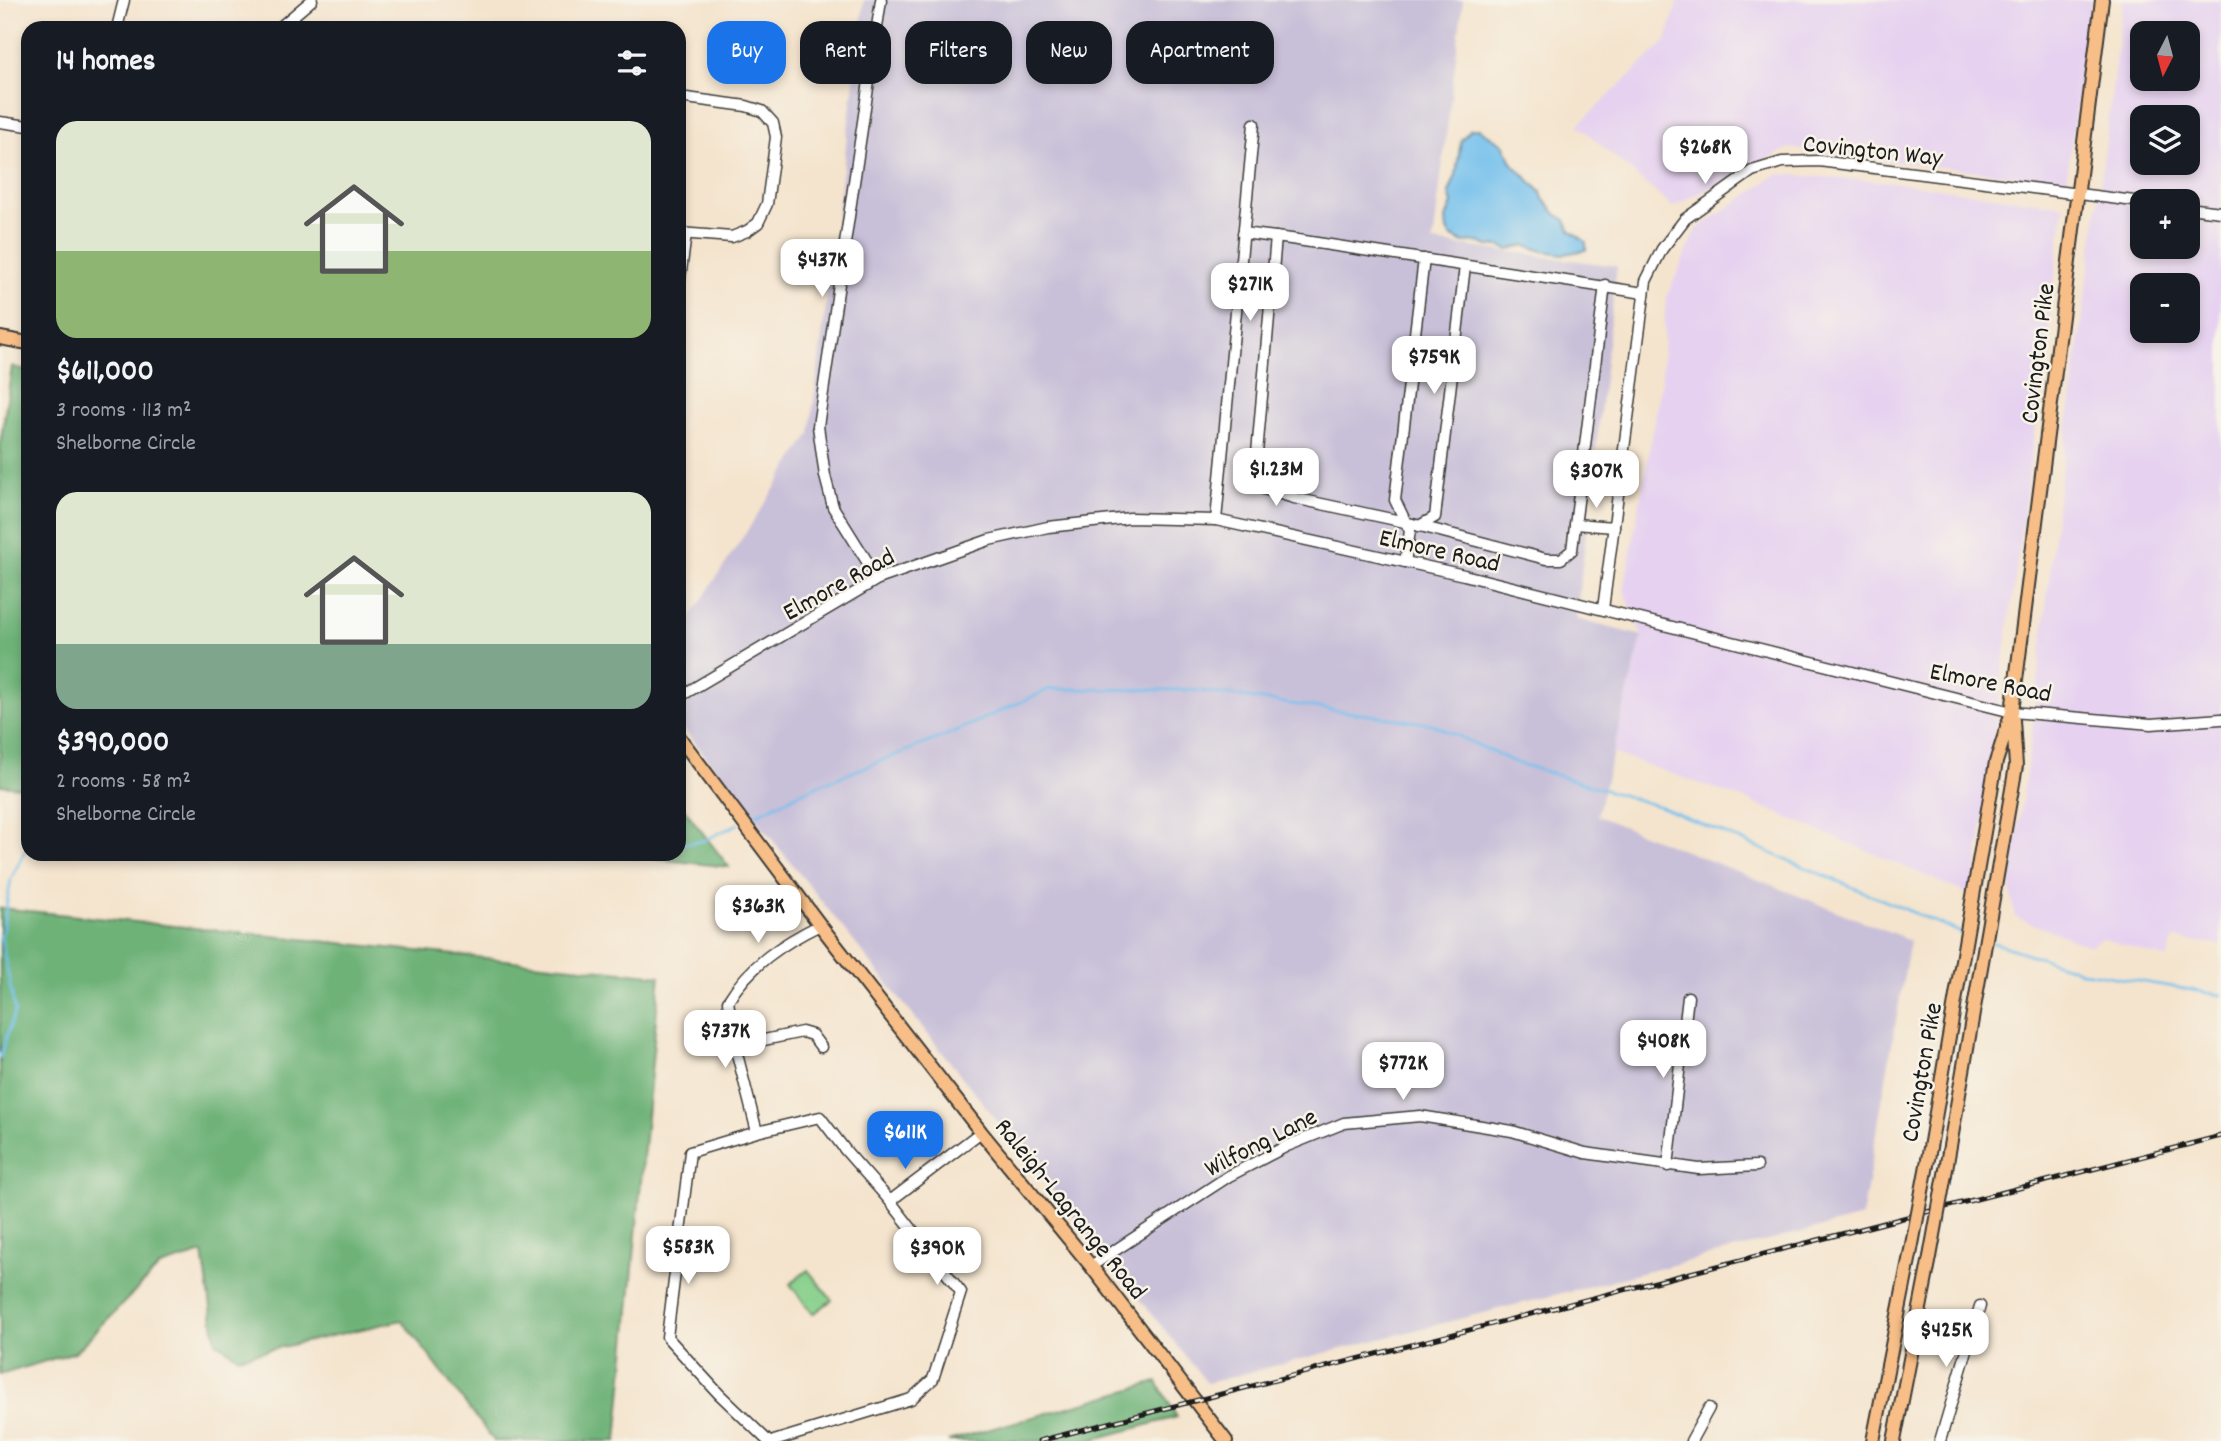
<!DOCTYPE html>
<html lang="en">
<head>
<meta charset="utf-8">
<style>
  body { margin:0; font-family:Dekko,sans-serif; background:#20242c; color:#f1f3f6; height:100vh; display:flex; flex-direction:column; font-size:26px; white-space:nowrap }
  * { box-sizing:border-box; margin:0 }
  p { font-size:23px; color:#9ea1a6 }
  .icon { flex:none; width:38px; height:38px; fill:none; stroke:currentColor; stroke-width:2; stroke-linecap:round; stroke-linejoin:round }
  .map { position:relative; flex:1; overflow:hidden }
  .side { position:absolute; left:21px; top:21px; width:665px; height:840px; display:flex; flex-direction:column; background:#171b24; border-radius:21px; box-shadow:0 4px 10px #0003 }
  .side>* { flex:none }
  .hud { position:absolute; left:707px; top:21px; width:665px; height:63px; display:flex; gap:14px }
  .needle { width:46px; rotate:186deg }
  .fabs { position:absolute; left:2130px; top:21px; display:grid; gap:14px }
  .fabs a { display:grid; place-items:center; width:70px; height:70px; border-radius:14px; background:#171b24; box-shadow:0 4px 10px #0003; font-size:35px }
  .price { position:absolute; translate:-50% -60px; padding:0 16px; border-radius:14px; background:#fff; color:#222; font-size:23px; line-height:46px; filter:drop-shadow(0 2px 4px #0008) }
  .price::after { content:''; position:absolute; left:50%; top:42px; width:21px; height:16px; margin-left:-10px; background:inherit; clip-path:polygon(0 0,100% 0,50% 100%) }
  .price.current { background:#1a73e8; color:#fff }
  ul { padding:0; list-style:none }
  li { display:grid; align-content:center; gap:14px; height:371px; padding:0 35px }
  li span { display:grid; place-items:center; height:217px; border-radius:21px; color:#555 }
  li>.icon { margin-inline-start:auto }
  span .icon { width:126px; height:126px; fill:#fffc; stroke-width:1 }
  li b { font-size:30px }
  h2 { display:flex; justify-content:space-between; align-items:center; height:84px; padding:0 35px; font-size:30px }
  .pill { padding:0 24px; border-radius:21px; background:#171b24; box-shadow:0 4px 10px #0003; font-size:24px; line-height:63px }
  .pill.current { background:#1a73e8; color:#fff }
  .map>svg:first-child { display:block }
</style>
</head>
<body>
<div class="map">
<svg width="2221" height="1441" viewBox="0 0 2221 1441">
  <rect width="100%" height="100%" fill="#f7f3e8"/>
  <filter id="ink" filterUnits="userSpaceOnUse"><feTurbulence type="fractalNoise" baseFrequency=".0143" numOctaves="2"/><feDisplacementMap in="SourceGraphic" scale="14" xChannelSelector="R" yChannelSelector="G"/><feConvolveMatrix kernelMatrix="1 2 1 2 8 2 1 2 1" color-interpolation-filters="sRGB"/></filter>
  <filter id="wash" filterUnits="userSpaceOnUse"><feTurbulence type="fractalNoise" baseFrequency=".00686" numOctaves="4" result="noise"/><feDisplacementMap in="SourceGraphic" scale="28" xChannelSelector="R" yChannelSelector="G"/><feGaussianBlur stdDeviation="1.57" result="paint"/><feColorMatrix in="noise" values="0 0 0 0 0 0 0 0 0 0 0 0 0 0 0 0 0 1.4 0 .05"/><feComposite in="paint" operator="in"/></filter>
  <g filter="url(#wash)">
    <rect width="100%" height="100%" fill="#f4e4cd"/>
    <g fill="#e6d2f0" fill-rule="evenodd">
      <polygon points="1678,0 2091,0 2066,182 1789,148 1672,207 1578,125 1666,41"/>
      <path d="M 2123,0 L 2221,0 L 2221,945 L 2174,939 L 2167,959 L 2102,938 L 2090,946 L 2015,917 L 2010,884 L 2033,725 L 2060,482 L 2098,205 ZM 2142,33 L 2188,33 L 2188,79 L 2142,79 ZM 2142,117 L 2188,117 L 2188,163 L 2142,163 ZM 2142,201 L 2188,201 L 2188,247 L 2142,247 ZM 2142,285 L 2188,285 L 2188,331 L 2142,331 Z"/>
      <polygon points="1778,174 1893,182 2064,206 1973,896 1749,801 1613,753 1642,636 1624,590 1661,385 1666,298 1697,229"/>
    </g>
    <polygon fill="#c8bfd8" points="864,0 1463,0 1433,242 1617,266 1576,619 1642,636 1597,816 1910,940 1862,1217 1207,1383 679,723 679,635 810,434"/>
    <polygon fill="#88d08c" stroke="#527654" stroke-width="2" points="808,1270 832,1300 813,1314 790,1284"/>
    <g fill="#6eb278" stroke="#45674a" stroke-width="2">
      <polygon points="12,366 28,372 28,788 0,785 0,445"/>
      <polygon points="679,802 729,867 611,854 679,854"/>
      <polygon points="0,908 660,976 617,1441 494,1441 402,1320 238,1357 216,1342 203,1253 160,1266 75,1352 0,1375"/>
      <polygon points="1157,1382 1177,1417 1087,1441 948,1441"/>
    </g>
    <polygon fill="#73c0ed" stroke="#486e84" stroke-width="2" points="1471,129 1479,129 1503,144 1513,164 1541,192 1543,199 1556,214 1566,220 1570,230 1586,242 1586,250 1564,254 1542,251 1525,245 1509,250 1499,246 1488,246 1478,242 1464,243 1450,236 1447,230 1446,218 1452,204 1449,193 1456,175 1461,140"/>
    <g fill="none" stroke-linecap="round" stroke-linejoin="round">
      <g stroke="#73c0ed" stroke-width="2.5">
        <polyline points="747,819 809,789 947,735 1050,689 1192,690 1432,724 1514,762 1661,807 1962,933"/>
        <polyline points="679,844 703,841 738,824"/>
        <polyline points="1988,941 2084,972 2221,995"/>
        <polyline points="0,1057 15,1011 1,938 11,879 28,844"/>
      </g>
    </g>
  </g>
  <g filter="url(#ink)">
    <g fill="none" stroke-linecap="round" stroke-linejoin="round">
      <g stroke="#3c3a37" stroke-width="13">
        <g id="minor">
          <polyline points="117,28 124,0"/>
          <polyline points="279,28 312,0"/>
          <polyline points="679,97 746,106 762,111 773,123 776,137 767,204 758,223 747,231 732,237 679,233"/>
          <polyline points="0,122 28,126"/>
          <polyline points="2188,208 2221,212"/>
          <polyline points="1243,233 1291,239 1644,293"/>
          <polyline points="1276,237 1255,476 1264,489 1294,498 1405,522 1546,559 1561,559 1572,550 1605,285"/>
          <polyline points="679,286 686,234"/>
          <polyline points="1216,520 1254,124"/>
          <polyline points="1575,524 1614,527"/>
          <polyline points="1419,526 1435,517 1465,266"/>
          <polyline points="1405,562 1410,531 1395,500 1424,259"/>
          <polyline points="878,579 833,507 825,476 818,426 881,0"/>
          <polyline points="1603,609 1646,281 1662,249 1685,219 1752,171 1782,162 1819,161 2142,202"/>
          <polyline points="679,697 878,579 989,540 1048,527 1130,518 1216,520 1464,575 2012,712 2151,724 2221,719"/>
          <polyline points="735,1046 802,1032 812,1035 821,1047"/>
          <path d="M 757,1132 L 735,1046 L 728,1001 C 750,965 783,943 820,925"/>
          <polyline points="1668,1166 1688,997"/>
          <polyline points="890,1201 981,1132"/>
          <polyline points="1091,1266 1229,1176 1287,1146 1344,1123 1420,1116 1512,1131 1585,1153 1699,1169 1757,1166"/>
          <polyline points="768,1441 719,1394 667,1337 690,1152 757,1132 820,1117 846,1151 890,1201 961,1292 933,1379 911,1399 774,1441"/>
          <polyline points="1691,1441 1709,1408"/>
          <polyline points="1940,1441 1980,1306"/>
        </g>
      </g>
      <g stroke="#3c3a37" stroke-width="16">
        <g id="major">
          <polyline points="0,338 28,343"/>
          <polyline points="679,737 820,925 981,1132 1091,1266 1226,1441"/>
          <polyline points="1927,1165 1996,762 2012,712 2102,0"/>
          <polyline points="1946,1169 2016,766 2013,720"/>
          <polyline points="1873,1441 1910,1255"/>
          <polyline points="1894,1441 1930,1257"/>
        </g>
      </g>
      <use href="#minor" stroke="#fff" stroke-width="10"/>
      <use href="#major" stroke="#f7be87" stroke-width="12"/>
      <g stroke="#1c1c1c" stroke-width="5">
        <polyline id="rail" points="1039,1441 2221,1136"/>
      </g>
      <use href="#rail" stroke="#f7f3e8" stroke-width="2.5" stroke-dasharray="8" stroke-linecap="butt"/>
      <g stroke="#3c3a37" stroke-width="16" stroke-linecap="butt">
        <g id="major-bridge">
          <polyline points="1910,1255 1927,1165"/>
          <polyline points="1930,1257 1946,1169"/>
        </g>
      </g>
      <use href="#major-bridge" stroke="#f7be87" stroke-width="12"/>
    </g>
  </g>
  <g text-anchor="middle" stroke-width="5" stroke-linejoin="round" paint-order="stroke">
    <g font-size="26" fill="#1c1c1c" stroke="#f7f3e8">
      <text transform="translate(1873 149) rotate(6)" y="9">Covington Way</text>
      <text transform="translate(2036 353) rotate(-83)" y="9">Covington Pike</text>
      <text transform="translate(1440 549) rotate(13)" y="9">Elmore Road</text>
      <text transform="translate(838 583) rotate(-29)" y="9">Elmore Road</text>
      <text transform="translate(1991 681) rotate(11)" y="9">Elmore Road</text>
      <text transform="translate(1920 1072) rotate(-80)" y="9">Covington Pike</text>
      <text transform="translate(1260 1141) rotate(-27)" y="9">Wilfong Lane</text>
      <text transform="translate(1072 1208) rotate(51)" y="9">Raleigh-Lagrange Road</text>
    </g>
  </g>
</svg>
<div class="fabs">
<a><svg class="needle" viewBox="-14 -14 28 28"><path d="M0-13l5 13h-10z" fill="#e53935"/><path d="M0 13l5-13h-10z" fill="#9ea1a6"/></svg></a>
<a><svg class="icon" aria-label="layers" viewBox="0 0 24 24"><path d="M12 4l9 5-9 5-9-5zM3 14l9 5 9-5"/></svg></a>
<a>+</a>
<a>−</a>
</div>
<b class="price" style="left:1705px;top:186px">$268K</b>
<b class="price" style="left:822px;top:299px">$437K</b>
<b class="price" style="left:1250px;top:323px">$271K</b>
<b class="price" style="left:1434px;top:396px">$759K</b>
<b class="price" style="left:1276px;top:508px">$1.23M</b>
<b class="price" style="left:1596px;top:510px">$307K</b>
<b class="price" style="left:758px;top:945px">$363K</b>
<b class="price" style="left:725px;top:1070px">$737K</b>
<b class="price" style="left:1663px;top:1080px">$408K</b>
<b class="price" style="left:1403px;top:1102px">$772K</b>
<b class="price current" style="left:905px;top:1171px">$611K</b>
<b class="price" style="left:688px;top:1286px">$583K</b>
<b class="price" style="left:937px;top:1287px">$390K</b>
<b class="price" style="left:1946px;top:1369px">$425K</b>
<div class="hud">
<a class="pill current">Buy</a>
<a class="pill">Rent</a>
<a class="pill">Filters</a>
<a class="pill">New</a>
<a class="pill">Apartment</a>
</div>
<section class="side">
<h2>14 homes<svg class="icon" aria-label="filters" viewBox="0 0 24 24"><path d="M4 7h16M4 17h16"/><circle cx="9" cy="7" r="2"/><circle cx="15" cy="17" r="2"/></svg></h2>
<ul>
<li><span style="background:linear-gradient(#dfe7d0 60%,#8fb573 0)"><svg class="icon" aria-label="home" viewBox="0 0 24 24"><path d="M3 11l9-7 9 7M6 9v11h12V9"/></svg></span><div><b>$611,000</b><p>3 rooms · 113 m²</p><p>Shelborne Circle</p></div></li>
<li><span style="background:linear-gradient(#dfe7d0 70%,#7fa58c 0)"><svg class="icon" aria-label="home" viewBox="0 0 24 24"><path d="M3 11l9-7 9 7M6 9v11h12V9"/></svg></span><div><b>$390,000</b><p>2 rooms · 58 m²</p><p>Shelborne Circle</p></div></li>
</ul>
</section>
</div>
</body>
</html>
